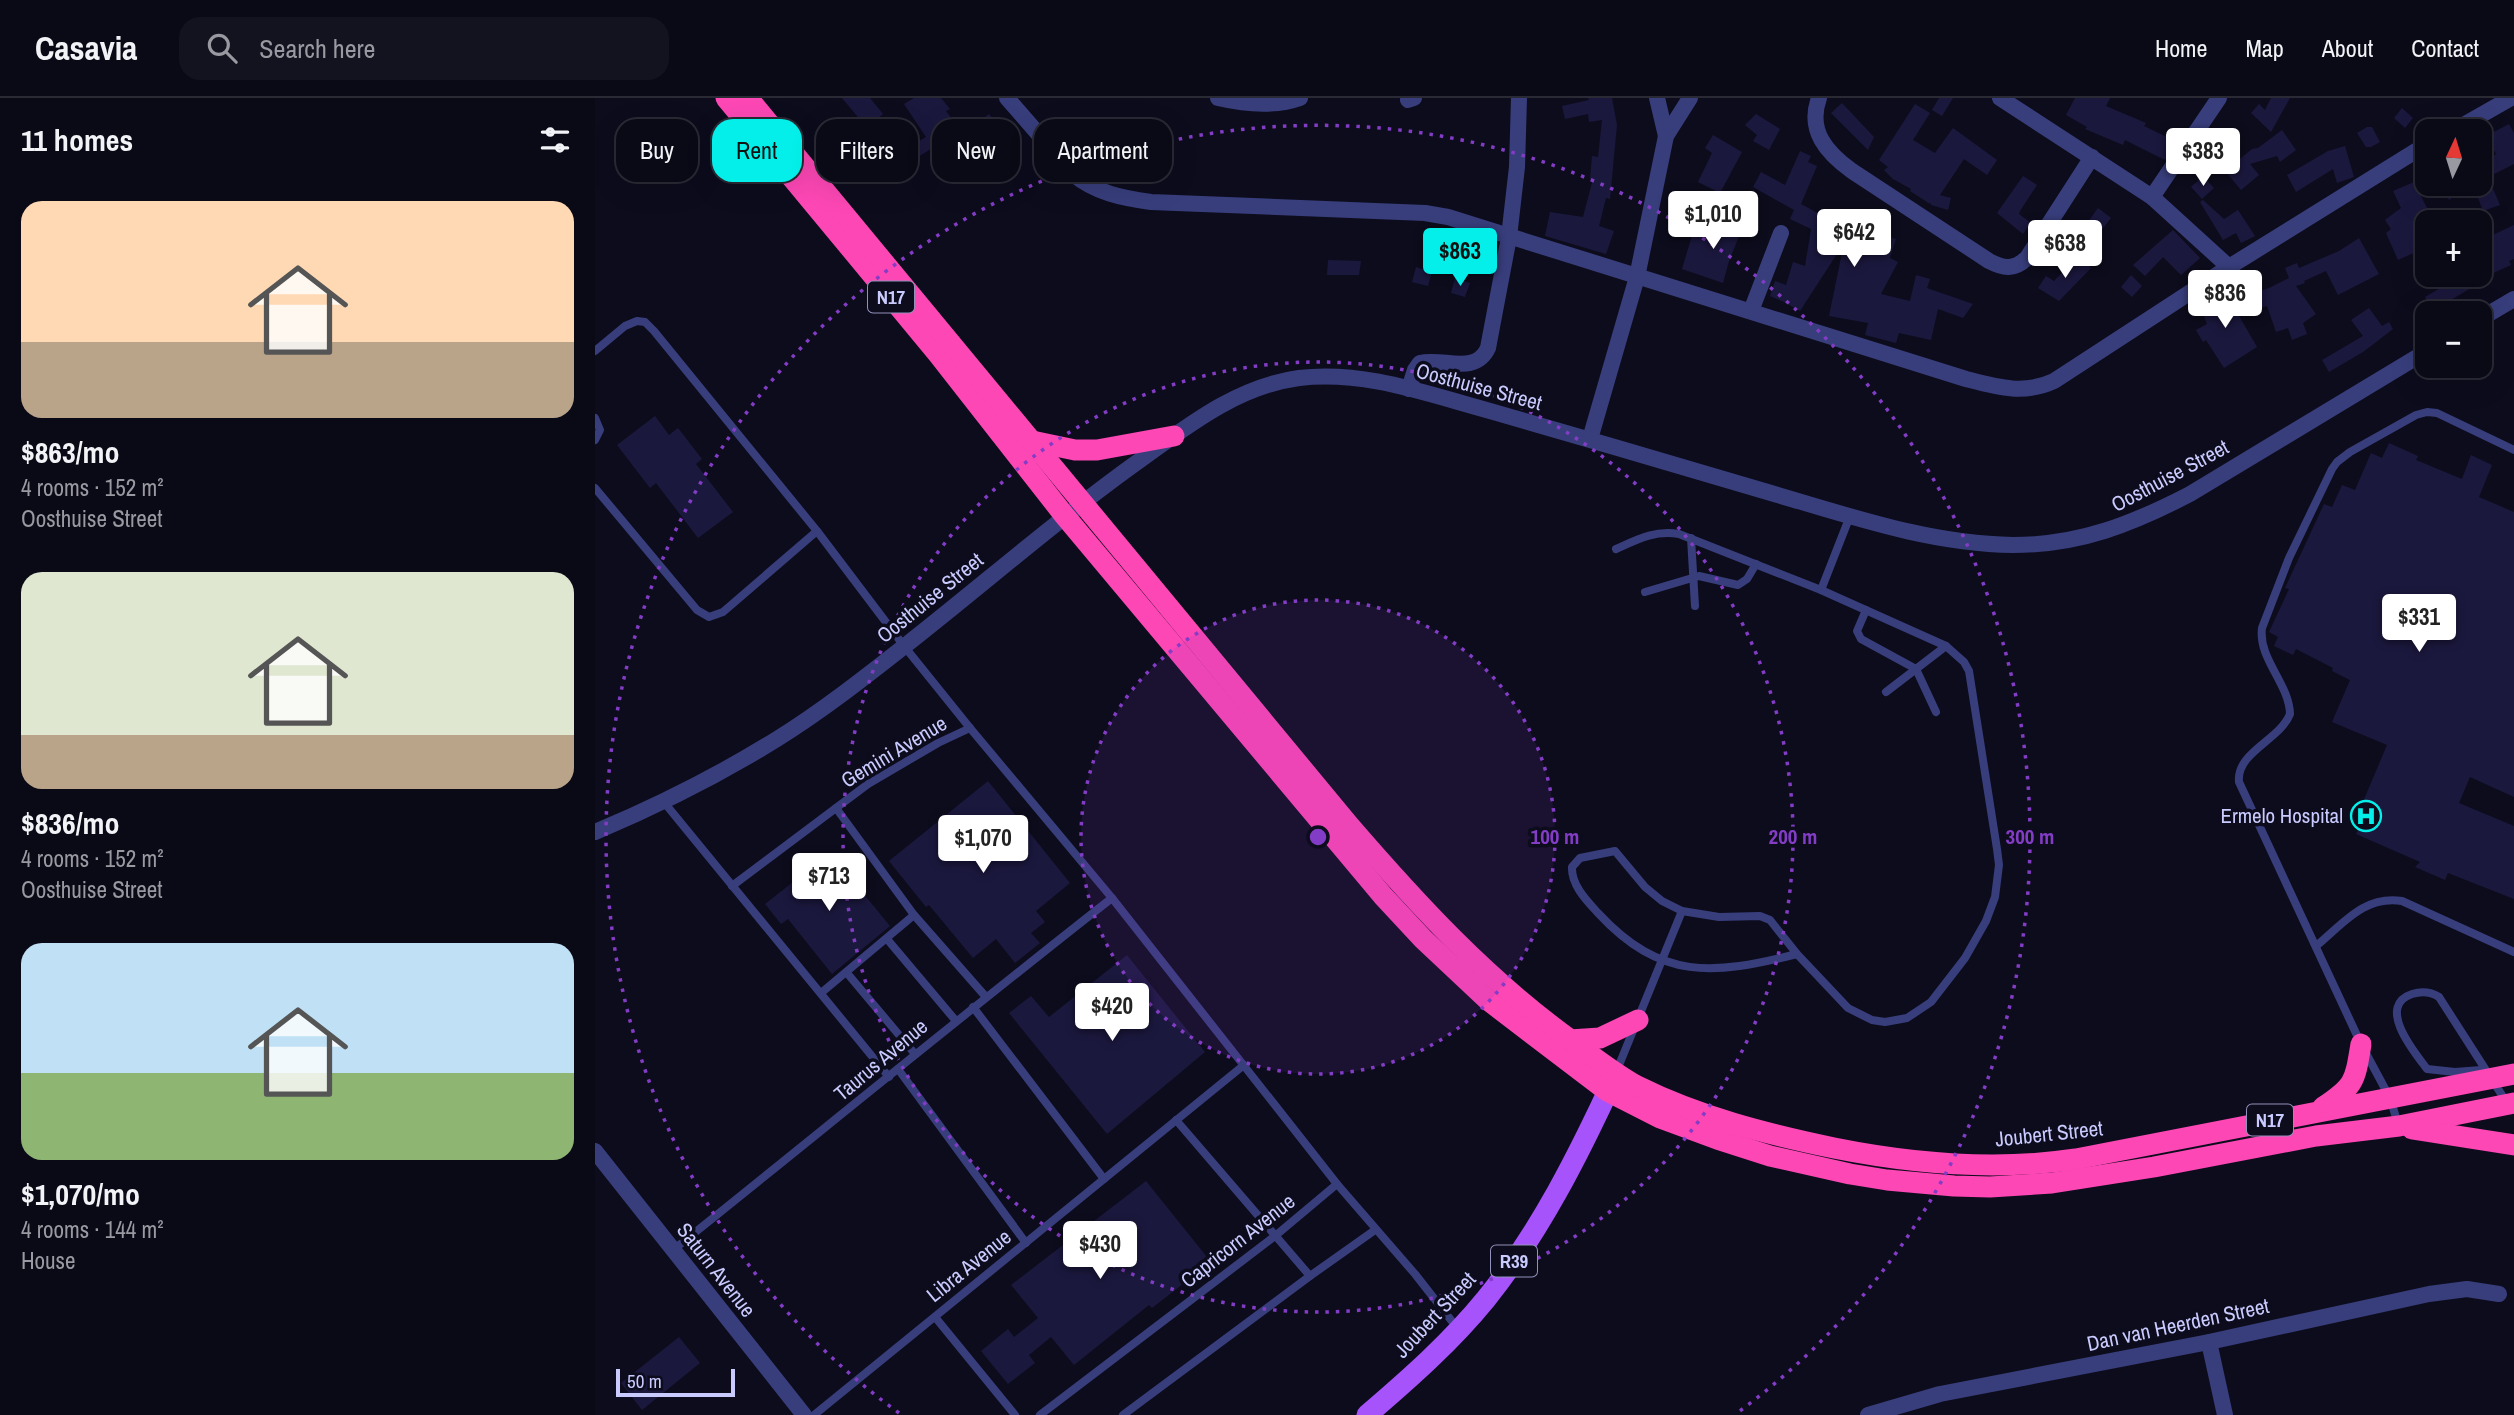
<!DOCTYPE html>
<html lang="en">
<head>
<meta charset="utf-8">
<style>
  body { margin:0; font-family:"Archivo Narrow",sans-serif; background:#13121f; color:#f1f3f6; height:100vh; display:flex; flex-direction:column; font-size:26px; white-space:nowrap }
  * { box-sizing:border-box; margin:0 }
  p { font-size:23px; color:#999aa1 }
  .icon { flex:none; width:38px; height:38px; fill:none; stroke:currentColor; stroke-width:2; stroke-linecap:round; stroke-linejoin:round }
  .map { position:relative; flex:1; overflow:hidden }
  .details { display:flex; flex-direction:column; background:#0a0916; width:595px }
  .details>* { flex:none }
  .top-card { position:absolute; left:21px; top:21px; width:665px; height:63px; display:flex; gap:14px }
  .needle { width:46px; rotate:4deg }
  .tools { position:absolute; left:1820px; top:21px; display:grid; gap:14px }
  .tools a { display:grid; place-items:center; width:77px; height:77px; border-radius:14px; background:#0a0916; box-shadow:0 7px 28px #0002,0 0 0 2px #2a2a35; font-size:35px }
  .scale { position:absolute; left:21px; bottom:18px; width:119px; box-sizing:border-box; padding-left:7px; border:4px solid #c9cafe; border-top:0; font-size:19px; line-height:24px; white-space:nowrap; color:#c9cafe; -webkit-text-stroke:5px #0d0c1d; paint-order:stroke }
  .price { position:absolute; translate:-50% -60px; padding:0 16px; border-radius:7px; background:#fff; color:#222; font-size:23px; line-height:46px; filter:drop-shadow(0 2px 4px #0008) }
  .price::after { content:''; position:absolute; left:50%; top:42px; width:21px; height:16px; margin-left:-10px; background:inherit; clip-path:polygon(0 0,100% 0,50% 100%) }
  .price.active { background:#04efe9; color:#111 }
  ul { padding:0; list-style:none }
  li { display:grid; align-content:center; gap:14px; height:371px; padding:0 21px }
  li span { display:grid; place-items:center; height:217px; border-radius:21px; color:#555 }
  li>.icon { margin-inline-start:auto }
  span .icon { width:126px; height:126px; fill:#fffc; stroke-width:1 }
  li b { font-size:30px }
  h2 { display:flex; justify-content:space-between; align-items:center; height:84px; padding:0 21px; font-size:30px }
  .tag { padding:0 24px; border-radius:21px; background:#0a0916; box-shadow:0 7px 28px #0002,0 0 0 2px #2a2a35; font-size:24px; line-height:63px }
  .tag.active { background:#04efe9; color:#111 }
  header { display:flex; align-items:center; gap:42px; box-sizing:border-box; height:98px; padding:0 35px; background:#0a0916; border-bottom:2px solid #2a2a35 }
  header strong { font-size:33px }
  nav { display:flex; gap:38px; margin-inline-start:auto; font-size:24px }
  .search { width:490px; height:63px; background:#13121f; display:flex; align-items:center; gap:18px; box-sizing:border-box; padding:0 24px; border-radius:21px; color:#999aa1; font-size:26px }
  main { display:flex; flex:1; min-height:0 }
  .map>svg:first-child { display:block }
</style>
</head>
<body>
<header>
<strong>Casavia</strong>
<div class="search"><svg class="icon" aria-label="search" viewBox="0 0 24 24"><circle cx="10" cy="10" r="6"/><path d="M15 15l6 6"/></svg>Search here</div>
<nav><a>Home</a><a>Map</a><a>About</a><a>Contact</a></nav>
</header>
<main>
<section class="details">
<h2>11 homes<svg class="icon" aria-label="filters" viewBox="0 0 24 24"><path d="M4 7h16M4 17h16"/><circle cx="9" cy="7" r="2"/><circle cx="15" cy="17" r="2"/></svg></h2>
<ul>
<li><span style="background:linear-gradient(#ffd9b3 65%,#b9a48a 0)"><svg class="icon" aria-label="home" viewBox="0 0 24 24"><path d="M3 11l9-7 9 7M6 9v11h12V9"/></svg></span><div><b>$863/mo</b><p>4 rooms · 152 m²</p><p>Oosthuise Street</p></div></li>
<li><span style="background:linear-gradient(#dfe7d0 75%,#b9a48a 0)"><svg class="icon" aria-label="home" viewBox="0 0 24 24"><path d="M3 11l9-7 9 7M6 9v11h12V9"/></svg></span><div><b>$836/mo</b><p>4 rooms · 152 m²</p><p>Oosthuise Street</p></div></li>
<li><span style="background:linear-gradient(#bfe0f5 60%,#8fb573 0)"><svg class="icon" aria-label="home" viewBox="0 0 24 24"><path d="M3 11l9-7 9 7M6 9v11h12V9"/></svg></span><div><b>$1,070/mo</b><p>4 rooms · 144 m²</p><p>House</p></div></li>
</ul>
</section>
<div class="map">
<svg width="1919" height="1317" viewBox="0 0 1919 1317">
  <rect width="100%" height="100%" fill="#0d0c1d"/>
  <g fill="#1b183e">
    <polygon points="247,0 275,0 288,16 272,30"/>
    <polygon points="319,0 346,0 355,11 351,13 368,36 394,16 412,41 374,67 361,50 350,57 344,49 337,54 336,51 316,63 309,52 331,39 309,6"/>
    <polygon points="993,0 1017,0 1022,27 1015,101 1011,100 1004,128 1019,133 1011,156 950,138 955,114 988,119 998,81 995,81 997,58 1003,59 1007,22 994,24 993,16 970,21 967,8 994,2"/>
    <polygon points="1344,0 1358,0 1347,18 1337,12"/>
    <polygon points="1480,0 1515,0 1511,8 1551,25 1549,28 1582,44 1570,62 1530,42 1528,47 1490,31 1492,29 1471,17"/>
    <polygon points="1676,0 1695,0 1676,34 1656,15 1664,6 1670,12"/>
    <polygon points="1247,5 1279,39 1273,52 1236,15"/>
    <polygon points="1320,6 1335,15 1318,42 1340,55 1358,30 1402,62 1392,77 1369,61 1345,97 1356,100 1353,112 1336,107 1336,104 1335,106 1315,93 1316,91 1298,81 1289,72 1293,69 1284,62"/>
    <polygon points="1807,10 1818,20 1810,30 1799,20"/>
    <polygon points="1161,16 1185,31 1174,52 1158,43 1162,37 1150,27"/>
    <polygon points="1914,26 1919,35 1919,66 1885,83 1885,68 1901,56 1891,38"/>
    <polygon points="1772,29 1777,29 1785,44 1776,49 1771,49 1762,35"/>
    <polygon points="1687,32 1701,52 1685,64 1682,58 1655,66 1664,77 1646,92 1630,73 1657,51 1663,50"/>
    <polygon points="1118,37 1147,54 1125,95 1103,84 1117,55 1110,50"/>
    <polygon points="1750,48 1759,79 1742,85 1738,71 1701,94 1692,77 1733,53"/>
    <polygon points="1205,53 1216,58 1213,64 1222,68 1206,106 1245,127 1274,147 1280,127 1293,131 1291,138 1301,141 1295,160 1303,164 1286,196 1315,203 1321,177 1335,181 1332,190 1378,206 1368,220 1343,211 1336,242 1304,235 1301,245 1270,237 1273,225 1234,218 1249,145 1205,213 1189,204 1175,198 1180,183 1191,187 1198,164 1210,168 1216,131 1195,121 1199,112 1158,89 1166,74 1190,87"/>
    <polygon points="1428,78 1442,87 1425,113 1424,116 1436,125 1428,136 1402,115"/>
    <polygon points="1608,78 1619,90 1607,101 1596,89"/>
    <polygon points="1819,84 1836,118 1832,120 1832,149 1803,162 1791,135 1796,131 1790,122 1806,110 1798,93"/>
    <polygon points="1844,86 1896,86 1905,107 1888,113 1878,87 1854,102"/>
    <polygon points="1608,102 1629,121 1643,112 1660,138 1646,145 1641,135 1628,142 1605,104"/>
    <polygon points="1503,110 1516,120 1505,134 1497,152 1482,145 1492,125"/>
    <polygon points="1125,119 1149,126 1134,163 1128,185 1087,171 1098,134 1119,139"/>
    <polygon points="1919,127 1919,161 1914,163 1916,167 1894,177 1898,177 1839,212 1830,199 1867,177 1885,177 1885,143"/>
    <polygon points="1578,132 1605,160 1586,177 1568,159 1550,178 1538,167"/>
    <polygon points="1764,140 1784,176 1743,197 1731,173 1709,183 1710,185 1701,188 1721,216 1708,225 1712,236 1697,242 1693,230 1681,234 1672,208 1661,211 1656,196 1674,190 1694,180 1690,170 1702,165 1704,170 1744,153"/>
    <polygon points="1483,158 1496,170 1464,203 1443,190 1451,178 1459,183"/>
    <polygon points="733,162 766,163 764,177 732,177"/>
    <polygon points="821,169 837,174 833,188 817,184"/>
    <polygon points="1536,177 1547,188 1537,199 1526,189"/>
    <polygon points="860,180 875,185 870,199 856,195"/>
    <polygon points="1629,192 1662,249 1629,270 1611,242 1608,244 1601,232 1612,226 1605,208 1615,203 1614,201"/>
    <polygon points="1774,210 1787,228 1794,224 1798,231 1768,254 1734,274 1727,262 1768,238 1756,222"/>
    <polygon points="60,318 74,337 83,330 107,361 101,366 138,414 103,440 61,385 55,390 22,347"/>
    <polygon points="1794,345 1823,358 1821,362 1867,381 1876,357 1897,367 1884,399 1919,414 1919,699 1875,679 1864,705 1919,728 1919,801 1853,775 1850,782 1820,769 1825,764 1761,736 1765,728 1759,725 1792,647 1737,624 1755,582 1737,573 1738,570 1701,551 1698,557 1679,548 1683,539 1674,534 1694,491 1690,490 1729,406 1737,409 1747,387 1760,392 1776,355 1787,360"/>
    <polygon points="393,683 475,785 441,813 450,824 436,835 445,845 420,865 401,841 378,860 334,807 331,809 294,763"/>
    <polygon points="235,755 295,828 237,876 193,821 186,826 170,806"/>
    <polygon points="532,857 610,954 512,1036 414,915 436,898 454,919"/>
    <polygon points="551,1083 616,1164 557,1210 554,1207 479,1267 456,1239 434,1257 440,1265 413,1286 386,1253 413,1231 419,1239 443,1220 416,1187"/>
    <polygon points="84,1239 105,1265 47,1312 26,1285"/>
  </g>
  <g fill="none" stroke-linecap="round" stroke-linejoin="round">
    <g stroke="#383e7c" stroke-width="8">
      <polyline points="0,253 30,228 42,223 50,224 59,233 222,433 309,548 375,630 517,800 742,1086 680,1138 445,1317"/>
      <polyline points="0,320 5,332 0,342"/>
      <polyline points="0,390 102,512 114,519 128,514 222,433"/>
      <polyline points="1096,440 1100,508"/>
      <path d="M 1021,451 C 1043,441 1060,432 1084,436 L 1226,492 L 1351,548 L 1369,564 L 1374,573 L 1402,751 L 1404,767 L 1400,799 L 1391,823 L 1370,860 L 1336,904 L 1312,920 L 1290,924 L 1277,922 L 1253,910 L 1202,856 L 1175,822 L 1165,818 L 1124,819 L 1087,813 L 1067,803 L 1050,789 L 1020,753 L 985,760 L 977,769 C 976,787 992,803 1003,815 C 1066,883 1118,877 1202,856"/>
      <polyline points="1226,492 1255,418"/>
      <polyline points="1050,494 1104,478 1143,487 1152,481 1161,466"/>
      <polyline points="1271,512 1262,533 1266,541 1321,571 1341,614"/>
      <polyline points="1291,594 1351,548"/>
      <polyline points="68,703 294,979"/>
      <polyline points="241,710 319,817 391,899"/>
      <polyline points="137,788 273,686 343,645 375,630"/>
      <polyline points="292,841 361,923"/>
      <path d="M 1721,848 C 1748,826 1769,797 1807,803 L 1919,854"/>
      <polyline points="252,875 320,956"/>
      <polyline points="226,895 319,817"/>
      <polyline points="378,909 509,1081"/>
      <polyline points="303,971 431,1145"/>
      <polyline points="1022,972 1087,813"/>
      <path d="M 1886,972 L 1860,974 L 1832,971 C 1819,954 1781,908 1817,896 C 1827,893 1836,894 1844,899 L 1912,1005"/>
      <path d="M 1803,1026 L 1795,1000 L 1766,946 L 1644,684 C 1641,654 1685,642 1695,616 C 1694,585 1663,561 1667,530 L 1694,460 L 1737,371 L 1742,364 L 1755,354 L 1821,317 L 1832,314 L 1842,315 L 1919,352"/>
      <polyline points="742,1086 820,1176 863,1231"/>
      <path d="M 78,1152 C 224,1035 369,916 517,800"/>
      <polyline points="715,1178 780,1132"/>
      <polyline points="340,1219 420,1317"/>
      <polyline points="219,1317 649,967"/>
      <polyline points="528,1317 715,1178 581,1022"/>
    </g>
    <g stroke="#383e7c" stroke-width="16">
      <path d="M 412,0 L 478,76 C 501,95 527,100 556,104 L 830,115 L 853,119 L 1371,281 C 1402,289 1429,297 1459,283 L 1634,169 L 1832,46"/>
      <path d="M 623,0 C 649,6 680,9 705,0"/>
      <polyline points="1062,0 1071,38"/>
      <path d="M 1224,0 C 1212,33 1232,55 1257,73 L 1394,163 C 1409,171 1419,172 1432,160 L 1497,59"/>
      <polyline points="1405,0 1557,99 1634,169"/>
      <polyline points="813,2 819,0"/>
      <polyline points="1858,33 1916,0"/>
      <polyline points="1557,99 1624,0"/>
      <polyline points="1156,213 1186,135"/>
      <polyline points="1885,221 1919,201"/>
      <path d="M 814,291 L 820,272 L 825,265 C 848,259 880,278 893,250 L 914,139 L 922,69 L 924,0"/>
      <polyline points="995,341 1042,179 1071,38 1095,0"/>
      <path d="M 0,734 C 62,708 124,677 182,641 C 227,613 269,580 311,547 C 390,485 465,419 548,360 C 595,326 644,288 704,280 C 769,272 832,296 895,313 C 989,340 1082,367 1176,395 C 1255,418 1335,446 1418,447 C 1485,447 1537,426 1595,396 L 1832,253"/>
      <polyline points="0,1053 209,1317"/>
      <polyline points="1614,1244 1630,1317"/>
      <polyline points="1273,1317 1345,1296 1614,1244 1834,1196 1872,1191 1904,1196"/>
    </g>
    <path stroke="#a753fc" stroke-width="21" d="M 772,1317 C 814,1281 856,1244 891,1201 C 945,1134 984,1056 1020,978"/>
    <g stroke="#fc47b4" stroke-width="21">
      <polyline points="131,0 343,256 469,417 788,798 828,841 894,903 1012,993 1065,1020 1122,1041 1175,1058 1255,1076 1292,1082 1359,1088 1395,1089 1457,1085 1559,1069 1721,1038 1804,1028 1919,1005"/>
      <path d="M 153,0 L 753,726 C 822,806 891,881 977,943 C 998,959 1019,975 1042,988 C 1104,1019 1172,1036 1239,1050 C 1319,1066 1400,1073 1481,1061 L 1919,976"/>
      <polyline points="437,343 480,352 502,352 579,338"/>
      <polyline points="975,942 1005,940 1043,922"/>
      <path d="M 1728,1009 C 1760,988 1760,983 1766,946"/>
      <polyline points="1817,1031 1919,1047"/>
    </g>
  </g>
  <circle cx="723" cy="739" r="237" fill="#833cc5" fill-opacity=".12"/>
  <g fill="none" stroke="#833cc5" stroke-width="3.5" stroke-dasharray="3.5 7">
    <circle cx="723" cy="739" r="237"/>
    <circle cx="723" cy="739" r="475"/>
    <path d="M304 1315A712 712 0 1 1 1142 1315"/>
  </g>
  <defs>
    <g id="hospital-ring" transform="scale(1.575)"><circle r="9.5" fill="#0d0c1d" stroke="#04efe9" stroke-width="1.5"/><path d="M-5-5h3v3.5h4V-5h3V5h-3V1.5h-4V5h-3Z" fill="#04efe9"/></g>
  </defs>
  <g fill-rule="evenodd">
    <use href="#hospital-ring" x="1771" y="718"/>
  </g>
  <g text-anchor="middle" stroke-width="7" stroke-linejoin="round" paint-order="stroke">
    <g fill="#0d0c1d" stroke="#9191ba" stroke-width="2">
      <rect x="273" y="183.5" width="46" height="31" rx="5"/>
      <rect x="1652" y="1006.5" width="46" height="31" rx="5"/>
      <rect x="896" y="1147.5" width="46" height="31" rx="5"/>
    </g>
    <g font-size="19" font-weight="bold" fill="#c9cafe">
      <text x="296" y="206">N17</text>
      <text x="1675" y="1029">N17</text>
      <text x="919" y="1170">R39</text>
    </g>
    <g font-size="21" fill="#c9cafe" stroke="#0d0c1d">
      <text transform="translate(884 289) rotate(15)" y="7">Oosthuise Street</text>
      <text transform="translate(1575 378) rotate(-28)" y="7">Oosthuise Street</text>
      <text transform="translate(335 500) rotate(-39)" y="7">Oosthuise Street</text>
      <text transform="translate(299 654) rotate(-31)" y="7">Gemini Avenue</text>
      <text transform="translate(286 962) rotate(-40)" y="7">Taurus Avenue</text>
      <text transform="translate(1454 1036) rotate(-6)" y="7">Joubert Street</text>
      <text transform="translate(643 1143) rotate(-38)" y="7">Capricorn Avenue</text>
      <text transform="translate(374 1168) rotate(-39)" y="7">Libra Avenue</text>
      <text transform="translate(121 1172) rotate(52)" y="7">Saturn Avenue</text>
      <text transform="translate(840 1217) rotate(-47)" y="7">Joubert Street</text>
      <text transform="translate(1583 1227) rotate(-12)" y="7">Dan van Heerden Street</text>
    </g>
    <g font-size="21" fill="#c9cafe" stroke="#0d0c1d" text-anchor="end">
      <text x="1748" y="725">Ermelo Hospital</text>
    </g>
  </g>
  <circle cx="723" cy="739" r="10" fill="#833cc5" stroke="#0d0c1d" stroke-width="3.5"/>
  <g font-size="21" text-anchor="middle" font-weight="bold" fill="#833cc5" stroke="#0d0c1d" stroke-width="7" stroke-linejoin="round" paint-order="stroke">
    <text x="960" y="746">100 m</text>
    <text x="1198" y="746">200 m</text>
    <text x="1435" y="746">300 m</text>
  </g>
</svg>
<div class="tools">
<a><svg class="needle" viewBox="-14 -14 28 28"><path d="M0-13l5 13h-10z" fill="#e53935"/><path d="M0 13l5-13h-10z" fill="#999aa1"/></svg></a>
<a>+</a>
<a>−</a>
</div>
<div class="scale">50 m</div>
<b class="price" style="left:1608px;top:90px">$383</b>
<b class="price" style="left:1118px;top:153px">$1,010</b>
<b class="price" style="left:1259px;top:171px">$642</b>
<b class="price" style="left:1470px;top:182px">$638</b>
<b class="price active" style="left:865px;top:190px">$863</b>
<b class="price" style="left:1630px;top:232px">$836</b>
<b class="price" style="left:1824px;top:556px">$331</b>
<b class="price" style="left:388px;top:777px">$1,070</b>
<b class="price" style="left:234px;top:815px">$713</b>
<b class="price" style="left:517px;top:945px">$420</b>
<b class="price" style="left:505px;top:1183px">$430</b>
<div class="top-card">
<a class="tag">Buy</a>
<a class="tag active">Rent</a>
<a class="tag">Filters</a>
<a class="tag">New</a>
<a class="tag">Apartment</a>
</div>
</div>
</main>
</body>
</html>
